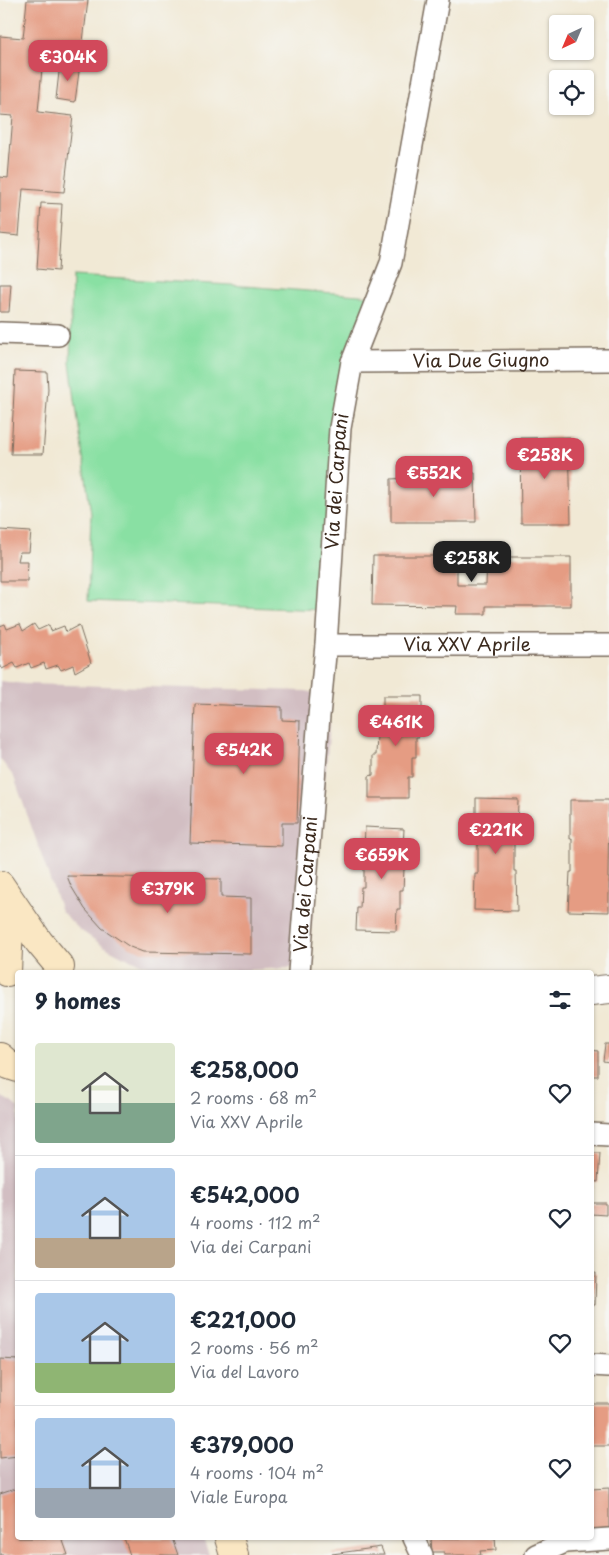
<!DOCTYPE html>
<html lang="en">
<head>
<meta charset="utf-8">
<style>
  body { margin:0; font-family:"Playpen Sans",sans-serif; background:#f6f6f7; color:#1f2937; height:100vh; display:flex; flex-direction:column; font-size:19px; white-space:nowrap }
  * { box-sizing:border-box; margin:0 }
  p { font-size:16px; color:#747a83 }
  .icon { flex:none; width:28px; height:28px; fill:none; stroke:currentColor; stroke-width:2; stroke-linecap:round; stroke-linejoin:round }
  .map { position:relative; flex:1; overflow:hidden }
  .details { position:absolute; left:15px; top:970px; width:579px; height:570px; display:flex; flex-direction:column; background:#fff; border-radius:5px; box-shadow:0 1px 4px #0004 }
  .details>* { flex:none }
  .needle { width:32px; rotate:224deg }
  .fabs { position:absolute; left:549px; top:15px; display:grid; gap:10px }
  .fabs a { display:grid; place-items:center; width:45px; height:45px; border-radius:5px; background:#fff; box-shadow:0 1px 4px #0004; font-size:25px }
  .price { position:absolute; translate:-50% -42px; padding:0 11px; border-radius:10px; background:#d1495b; color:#fff; font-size:16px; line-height:32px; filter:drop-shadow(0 1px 2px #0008) }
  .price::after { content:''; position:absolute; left:50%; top:30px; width:15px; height:11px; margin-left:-8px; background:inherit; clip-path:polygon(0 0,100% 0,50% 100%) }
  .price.current { background:#222; color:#fff }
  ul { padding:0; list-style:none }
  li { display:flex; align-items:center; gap:15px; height:125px; padding:0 20px }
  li+li { border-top:1px solid #e0e1e3 }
  li span { display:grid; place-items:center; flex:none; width:140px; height:100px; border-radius:5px; color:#555 }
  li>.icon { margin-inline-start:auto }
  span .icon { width:60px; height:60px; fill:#fffc; stroke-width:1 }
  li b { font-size:21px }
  h2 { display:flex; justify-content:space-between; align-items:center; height:60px; padding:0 20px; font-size:21px }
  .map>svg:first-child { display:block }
</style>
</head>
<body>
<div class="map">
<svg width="609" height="1555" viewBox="0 0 609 1555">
  <rect width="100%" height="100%" fill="#f6f6f2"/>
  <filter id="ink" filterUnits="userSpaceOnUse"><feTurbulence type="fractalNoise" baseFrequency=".02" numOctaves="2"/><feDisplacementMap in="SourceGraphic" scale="10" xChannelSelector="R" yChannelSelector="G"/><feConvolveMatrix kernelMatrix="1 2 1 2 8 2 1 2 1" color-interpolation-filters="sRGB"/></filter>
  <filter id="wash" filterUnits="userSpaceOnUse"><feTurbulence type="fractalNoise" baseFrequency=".0096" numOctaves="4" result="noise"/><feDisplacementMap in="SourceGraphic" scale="20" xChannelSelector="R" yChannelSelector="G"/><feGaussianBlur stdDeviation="1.12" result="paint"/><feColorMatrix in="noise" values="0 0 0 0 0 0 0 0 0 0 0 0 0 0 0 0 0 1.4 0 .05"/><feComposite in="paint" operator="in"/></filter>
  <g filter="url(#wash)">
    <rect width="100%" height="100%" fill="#f1e9d5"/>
    <g fill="#d2bec2">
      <polygon points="0,681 25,684 306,691 314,693 326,708 330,724 310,941 309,967 204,972 166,972 124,957 105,947 80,930 61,911 14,777 0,759"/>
      <polygon points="0,1096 11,1102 18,1108 18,1538 203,1538 209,1555 0,1555"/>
    </g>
    <polygon fill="#89e0a3" stroke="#628560" points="72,276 231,285 372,296 348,376 322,610 88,601 91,514 70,363"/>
    <g id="blocks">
      <g fill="#e59c83">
        <polygon points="27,0 88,0 82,50 44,47 38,112 73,116 64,192 23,189 19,236 0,234 0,177 8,178 13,116 0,115 0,36 23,38"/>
        <polygon points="60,63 80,64 75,102 56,99"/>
        <polygon points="41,203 62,204 58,271 37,269"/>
        <polygon points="0,284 11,284 9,312 0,312"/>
        <polygon points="15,371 47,372 48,389 43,454 11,454"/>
        <polygon points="569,437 571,523 521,523 520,438"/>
        <polygon points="408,473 475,473 476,522 391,522 391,479 408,478"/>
        <polygon points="0,530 31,532 29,552 20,552 18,561 28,561 27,581 0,581"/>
        <polygon points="373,556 457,556 457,585 486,585 487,557 571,557 571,606 486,606 486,614 456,614 457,606 372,605"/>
        <polygon points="5,624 7,629 20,624 23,631 34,624 38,630 49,625 51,631 64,626 66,632 79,625 91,663 75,672 73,665 61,670 58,665 46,669 44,663 31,668 29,663 17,668 14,663 2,669 0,663 0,626"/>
        <polygon points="383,696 422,696 422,718 419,718 419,737 416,737 416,757 412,757 412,777 408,777 408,798 369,798 369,776 373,775 373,755 376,755 377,735 379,735 379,715 383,716"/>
        <polygon points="195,704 282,707 282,720 300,721 297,823 282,823 282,846 190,843"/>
        <polygon points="476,798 518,799 517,838 514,838 514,871 516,871 517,911 474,910 475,874 478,874 478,832 476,832"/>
        <polygon points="570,800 609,800 608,878 609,878 609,912 568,911 570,872 572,872 572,838 570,839"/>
        <polygon points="365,827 404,829 403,848 407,848 406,869 404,869 403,890 400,890 400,909 397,909 396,931 356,930 357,908 360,908 361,887 364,887 364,867 367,868 368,850 364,850"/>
        <polygon points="67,876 221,879 221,897 251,898 251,954 143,952 130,947 102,928 85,909 71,886"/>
        <polygon points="605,1044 609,1044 609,1062 603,1061"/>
        <polygon points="591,1050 598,1051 598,1076 591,1076"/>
        <polygon points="591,1153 600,1153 598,1182 593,1181 593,1187 591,1187"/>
        <polygon points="591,1203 606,1203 606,1215 591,1214"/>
        <polygon points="591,1273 596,1273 595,1305 591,1305"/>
        <polygon points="0,1359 18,1360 18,1456 0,1458"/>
        <rect x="591" y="1403" width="18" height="43"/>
        <polygon points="18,1488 18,1538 62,1538 68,1555 0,1555 0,1494"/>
        <polygon points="609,1488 609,1528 591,1529 591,1489"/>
        <polygon points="124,1538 172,1538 178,1555 130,1555"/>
        <polygon points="431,1538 495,1538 496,1550 480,1551 481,1555 444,1555 444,1552 432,1552"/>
        <polygon points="381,1547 384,1555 332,1555 332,1554"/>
      </g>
    </g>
  </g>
  <g filter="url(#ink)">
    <use href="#blocks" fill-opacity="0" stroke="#7b6d5e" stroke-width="1"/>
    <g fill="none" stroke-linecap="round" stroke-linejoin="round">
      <g stroke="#7b6d5e" stroke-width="24">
        <g id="minor">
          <polyline points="0,333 58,335"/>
          <path id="s1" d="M 352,362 L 609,360"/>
          <path id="s2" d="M 326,645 L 609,645"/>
          <path id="s3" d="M 299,972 L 319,716 L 326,645 L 340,428 L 352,362 L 391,263 L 438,0"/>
          <polyline points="591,1134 609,1135"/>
          <polyline points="591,1365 609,1366"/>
          <polyline points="414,1538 422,1555"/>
          <polyline points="536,1555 565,1542 609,1539"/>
        </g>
      </g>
      <g stroke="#7b6d5e" stroke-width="30">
        <polyline id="tertiary" points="591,991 609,989"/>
      </g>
      <g stroke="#7b6d5e" stroke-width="30">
        <g id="secondary">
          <polyline points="0,885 39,942 60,967"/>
          <polyline points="2,896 9,926 7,972"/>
          <polyline points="0,1057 9,1065 18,1068"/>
          <polyline points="229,1538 234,1555"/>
        </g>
      </g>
      <use href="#minor" stroke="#fff" stroke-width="21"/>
      <use href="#tertiary" stroke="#fff" stroke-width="28"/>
      <use href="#secondary" stroke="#fae7c3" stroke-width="28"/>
    </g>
  </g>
  <g text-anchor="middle" stroke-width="5" stroke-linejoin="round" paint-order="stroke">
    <g font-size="18" fill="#3b2a1e" stroke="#f6f6f2">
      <text dy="6" stroke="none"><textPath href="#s1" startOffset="129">Via Due Giugno</textPath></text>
      <text dy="6" stroke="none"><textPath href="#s3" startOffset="492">Via dei Carpani</textPath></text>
      <text dy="6" stroke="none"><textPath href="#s2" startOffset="141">Via XXV Aprile</textPath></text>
      <text dy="6" stroke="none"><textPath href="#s3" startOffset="88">Via dei Carpani</textPath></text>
    </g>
  </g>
</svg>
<div class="fabs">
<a><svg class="needle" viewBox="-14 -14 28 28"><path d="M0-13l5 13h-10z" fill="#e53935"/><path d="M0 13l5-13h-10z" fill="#747a83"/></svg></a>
<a><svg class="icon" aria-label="locate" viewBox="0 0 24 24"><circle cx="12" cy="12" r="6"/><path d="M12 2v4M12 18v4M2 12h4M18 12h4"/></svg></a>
</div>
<b class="price" style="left:68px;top:82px">€304K</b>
<b class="price" style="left:545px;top:480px">€258K</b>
<b class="price" style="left:434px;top:498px">€552K</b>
<b class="price current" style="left:472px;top:583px">€258K</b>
<b class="price" style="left:396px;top:747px">€461K</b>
<b class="price" style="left:244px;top:775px">€542K</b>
<b class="price" style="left:496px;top:855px">€221K</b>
<b class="price" style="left:382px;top:880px">€659K</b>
<b class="price" style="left:168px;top:914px">€379K</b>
<section class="details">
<h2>9 homes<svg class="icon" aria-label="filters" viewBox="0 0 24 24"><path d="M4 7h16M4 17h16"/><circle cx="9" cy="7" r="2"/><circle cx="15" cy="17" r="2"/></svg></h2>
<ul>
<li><span style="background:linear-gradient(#dfe7d0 60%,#7fa58c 0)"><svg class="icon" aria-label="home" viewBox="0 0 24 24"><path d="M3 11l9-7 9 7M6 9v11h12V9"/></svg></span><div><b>€258,000</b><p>2 rooms · 68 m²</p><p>Via XXV Aprile</p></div><svg class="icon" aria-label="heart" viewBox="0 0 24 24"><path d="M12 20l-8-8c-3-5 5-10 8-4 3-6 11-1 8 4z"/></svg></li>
<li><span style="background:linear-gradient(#a9c7e8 70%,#b9a48a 0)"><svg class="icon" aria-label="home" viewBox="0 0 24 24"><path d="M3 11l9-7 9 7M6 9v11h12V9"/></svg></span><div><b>€542,000</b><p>4 rooms · 112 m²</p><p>Via dei Carpani</p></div><svg class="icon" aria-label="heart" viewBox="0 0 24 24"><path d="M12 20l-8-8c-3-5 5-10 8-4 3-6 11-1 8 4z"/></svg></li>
<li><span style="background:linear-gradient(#a9c7e8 70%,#8fb573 0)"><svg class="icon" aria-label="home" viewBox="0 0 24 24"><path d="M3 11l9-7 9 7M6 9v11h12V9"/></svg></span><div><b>€221,000</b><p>2 rooms · 56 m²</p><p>Via del Lavoro</p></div><svg class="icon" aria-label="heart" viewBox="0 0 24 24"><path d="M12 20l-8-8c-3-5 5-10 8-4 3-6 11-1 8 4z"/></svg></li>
<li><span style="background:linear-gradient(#a9c7e8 70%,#9aa5b1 0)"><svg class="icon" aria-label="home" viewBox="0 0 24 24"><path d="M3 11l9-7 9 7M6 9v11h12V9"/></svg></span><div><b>€379,000</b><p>4 rooms · 104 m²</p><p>Viale Europa</p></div><svg class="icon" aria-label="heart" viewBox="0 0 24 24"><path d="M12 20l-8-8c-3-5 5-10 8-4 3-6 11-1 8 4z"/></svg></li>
</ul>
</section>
</div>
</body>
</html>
